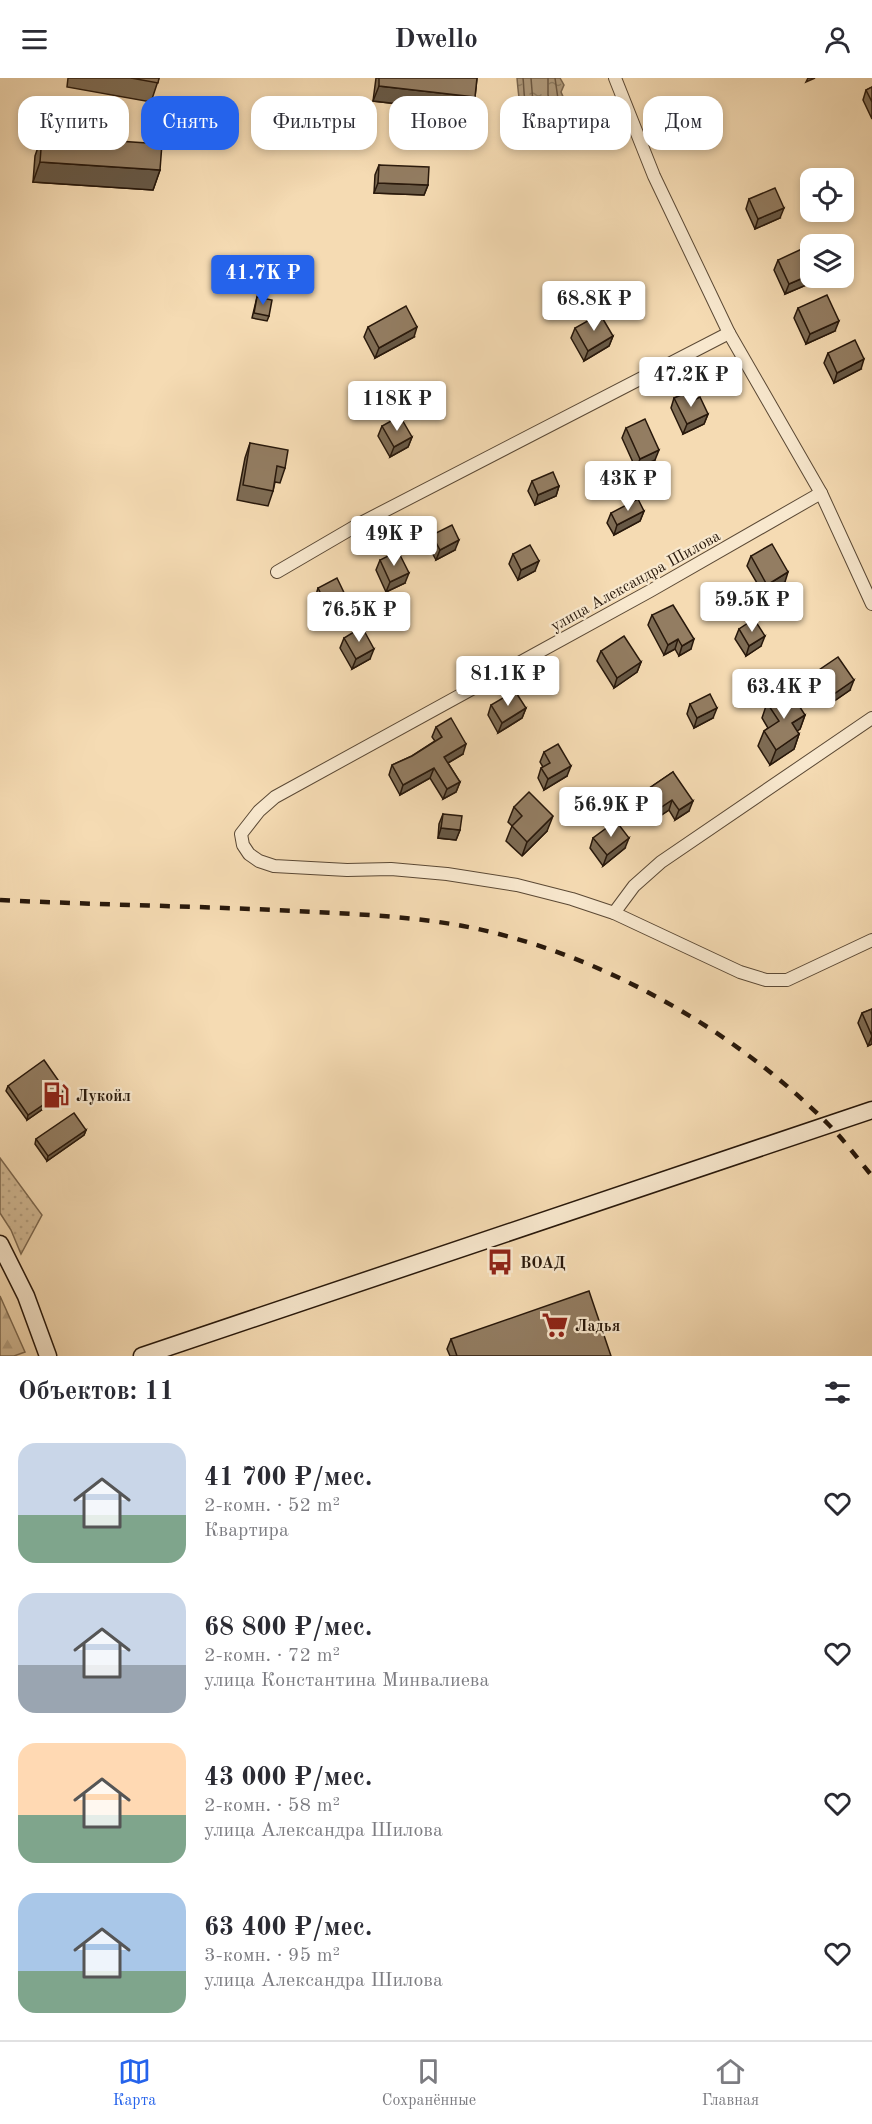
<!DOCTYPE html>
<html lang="ru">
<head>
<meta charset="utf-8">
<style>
  body { margin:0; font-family:"Old Standard TT",serif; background:#f2f2f3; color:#2b2b33; height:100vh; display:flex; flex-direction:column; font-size:22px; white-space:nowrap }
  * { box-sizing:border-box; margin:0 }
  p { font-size:20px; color:#7c7c81 }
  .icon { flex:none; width:33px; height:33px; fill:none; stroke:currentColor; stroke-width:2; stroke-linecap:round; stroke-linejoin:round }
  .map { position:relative; height:1278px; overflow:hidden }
  .details { display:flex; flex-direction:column; background:#fff; flex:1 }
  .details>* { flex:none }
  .hud { position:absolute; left:18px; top:18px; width:837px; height:54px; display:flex; gap:12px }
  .controls { position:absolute; left:800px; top:90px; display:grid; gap:12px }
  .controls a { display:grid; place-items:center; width:54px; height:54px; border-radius:12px; background:#fff; box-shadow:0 3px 9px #0003; font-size:30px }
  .price { position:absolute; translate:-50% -51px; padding:0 14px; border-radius:6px; background:#fff; color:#222; font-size:20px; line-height:39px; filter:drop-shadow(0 2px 3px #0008) }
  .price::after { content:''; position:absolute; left:50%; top:36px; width:18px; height:14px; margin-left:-9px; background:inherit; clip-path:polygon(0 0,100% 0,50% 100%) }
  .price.selected { background:#2563eb; color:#fff }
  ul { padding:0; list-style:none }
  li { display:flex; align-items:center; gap:18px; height:150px; padding:0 18px }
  li span { display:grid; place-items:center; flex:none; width:168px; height:120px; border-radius:18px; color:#555 }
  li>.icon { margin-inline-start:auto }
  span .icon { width:72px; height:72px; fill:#fffc; stroke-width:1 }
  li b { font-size:26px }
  h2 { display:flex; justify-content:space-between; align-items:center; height:72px; padding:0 18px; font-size:26px }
  .pill { padding:0 21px; border-radius:18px; background:#fff; box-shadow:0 3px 9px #0003; font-size:21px; line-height:54px }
  .pill.selected { background:#2563eb; color:#fff }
  header { display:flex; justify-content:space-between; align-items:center; height:78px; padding:0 18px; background:#fff; font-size:27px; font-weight:700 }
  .menu { display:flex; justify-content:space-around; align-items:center; height:84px; border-top:2px solid #e1e1e2; background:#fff; font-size:16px; color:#7c7c81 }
  .menu a { display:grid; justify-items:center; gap:3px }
  .menu .selected { color:#2563eb }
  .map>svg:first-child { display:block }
</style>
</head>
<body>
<header><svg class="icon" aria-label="menu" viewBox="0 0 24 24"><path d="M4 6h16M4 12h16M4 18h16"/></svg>Dwello<svg class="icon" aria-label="person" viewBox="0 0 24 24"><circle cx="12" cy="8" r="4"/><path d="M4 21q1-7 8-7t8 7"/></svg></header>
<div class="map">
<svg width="872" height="1278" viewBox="0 0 872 1278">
  <defs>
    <pattern id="grass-dots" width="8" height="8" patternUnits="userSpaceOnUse" patternTransform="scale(1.5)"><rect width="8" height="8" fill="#d2ba96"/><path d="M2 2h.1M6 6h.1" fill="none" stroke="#b49f80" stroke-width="1.8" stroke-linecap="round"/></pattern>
    <pattern id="forest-firs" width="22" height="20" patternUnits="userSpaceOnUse" patternTransform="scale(1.5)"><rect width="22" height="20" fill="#d2ba96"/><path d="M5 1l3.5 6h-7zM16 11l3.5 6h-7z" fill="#b49f80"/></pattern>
    <pattern id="water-ripples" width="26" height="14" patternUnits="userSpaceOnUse" patternTransform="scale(1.5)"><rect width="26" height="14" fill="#af997a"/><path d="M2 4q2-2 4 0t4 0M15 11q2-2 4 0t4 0" fill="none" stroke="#8e7c62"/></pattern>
  </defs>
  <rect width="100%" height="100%" fill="#f5dbb3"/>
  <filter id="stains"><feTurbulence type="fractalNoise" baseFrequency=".00333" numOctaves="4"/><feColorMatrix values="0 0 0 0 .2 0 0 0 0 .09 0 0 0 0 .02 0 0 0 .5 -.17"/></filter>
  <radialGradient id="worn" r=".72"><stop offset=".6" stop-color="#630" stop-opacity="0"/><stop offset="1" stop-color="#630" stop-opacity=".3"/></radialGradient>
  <polygon fill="url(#grass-dots)" stroke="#7d6950" stroke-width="1.5" points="0,1080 42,1137 21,1176 11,1152 0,1135"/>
  <polygon fill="url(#forest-firs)" stroke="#7d6950" stroke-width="1.5" points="0,1218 25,1274 14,1278 0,1278"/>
  <path fill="url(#water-ripples)" stroke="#79654e" stroke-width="1.5" d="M 517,0 L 560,0 L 564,7 L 561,14 C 566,25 570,33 561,43 C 521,47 520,36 517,0 Z"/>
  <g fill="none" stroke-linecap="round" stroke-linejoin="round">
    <g stroke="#6c5842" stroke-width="1.5">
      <path d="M 523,0 C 525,15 521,38 542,38 C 549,38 555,38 560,35 L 555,0"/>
      <polyline points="531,0 533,25 540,30 552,28 548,17 548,0"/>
    </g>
    <g stroke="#5b4935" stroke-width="14">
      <g id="minor">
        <polyline points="615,0 654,98 729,255 821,415 872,526"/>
        <polyline points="821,415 650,513 275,719 259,733 241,756 243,767 249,776 259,783 274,788 347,792 391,791 447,796 517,807 572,821 614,835 740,894 766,902 787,902 872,862"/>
        <polyline points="277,494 361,445 729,255"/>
        <polyline points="614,835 634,808 661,784 872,640"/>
      </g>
    </g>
    <g stroke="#28180b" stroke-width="19">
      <g id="secondary">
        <polyline points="0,1166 26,1218 48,1278"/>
        <polyline points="142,1278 872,1032"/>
      </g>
    </g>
    <use href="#minor" stroke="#f8e8ce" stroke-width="12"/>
    <use href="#secondary" stroke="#f8e8ce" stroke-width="16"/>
    <path stroke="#28180b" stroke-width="4.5" stroke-dasharray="10 10" stroke-linecap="butt" d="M 0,822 C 99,827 198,828 297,833 C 352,836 409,838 463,848 C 596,873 734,951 829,1047 C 844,1062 858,1081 872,1098"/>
  </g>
  <g fill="#7e6c54" stroke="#28180b" stroke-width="1.5">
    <polygon points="68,0 159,0 151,24 67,9"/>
    <polygon points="376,0 477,0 475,19 469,34 373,23"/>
    <polygon points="872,9 872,41 863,22 866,12"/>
    <polygon points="42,58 160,92 153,112 33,104 35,78"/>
    <polygon points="379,87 428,107 424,117 374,115 375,97"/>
    <polygon points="749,121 780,140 755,151 746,131"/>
    <polygon points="778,182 810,200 813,200 811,205 785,216 774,192"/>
    <polygon points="257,219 269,238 267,243 252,240"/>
    <polygon points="798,230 835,253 806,266 794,240"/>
    <polygon points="368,249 414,259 375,280 364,259"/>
    <polygon points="575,250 613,258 609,268 584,283 571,260"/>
    <polygon points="828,275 861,291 834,305 824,285"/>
    <polygon points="674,320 690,324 708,336 704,346 683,356 671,330"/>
    <polygon points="382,348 412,359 408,369 390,379 378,358"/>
    <polygon points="626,350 655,382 636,391 622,360"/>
    <polygon points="250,365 285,390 280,405 275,404 273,413 268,428 237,422 245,380"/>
    <polygon points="532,403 559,408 556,418 535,427 528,413"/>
    <polygon points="644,433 640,443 614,457 607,445 611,435"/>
    <polygon points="432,457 455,472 436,482 428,467"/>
    <polygon points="513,476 535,493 518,502 509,486"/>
    <polygon points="751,478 785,504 764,517 747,488"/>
    <polygon points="380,482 405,505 386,514 376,492"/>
    <polygon points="318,510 348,523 344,533 326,542 315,520"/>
    <polygon points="652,537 691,571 679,578 675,571 664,577 648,547"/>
    <polygon points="739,551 761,568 746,578 735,561"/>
    <polygon points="344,560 370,581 352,591 340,570"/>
    <polygon points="601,573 641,584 637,594 614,610 597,583"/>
    <polygon points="816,594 850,612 827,628 812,604"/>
    <polygon points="767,625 805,637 800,651 797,653 799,656 794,671 770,687 758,668 764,653 768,650 762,640"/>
    <polygon points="690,626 713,640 694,650 687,636"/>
    <polygon points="491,627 526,630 522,640 498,655 488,637"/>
    <polygon points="436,649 463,676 448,685 460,704 456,714 443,721 430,700 400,717 389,697 392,687 412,678 435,663 432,659"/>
    <polygon points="544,674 567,698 544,712 538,700 541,690 543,689 540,684"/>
    <polygon points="673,694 689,733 675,742 669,732 657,740 644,721 648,711"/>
    <polygon points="514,729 547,753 522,778 506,763 512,748 508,744"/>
    <polygon points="443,736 460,752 456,762 438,760 439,746"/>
    <polygon points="593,760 625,770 603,788 590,770"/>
    <polygon points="872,931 872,966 868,968 858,945 862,935"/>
    <polygon points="8,1008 65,1012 63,1017 27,1042 6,1013"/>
    <polygon points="86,1052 84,1057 47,1083 35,1066 36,1061"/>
    <polygon points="451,1261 611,1278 450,1278 447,1271"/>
  </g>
  <g fill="#675845" stroke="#28180b" stroke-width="1.5">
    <polygon points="808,0 815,0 806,4"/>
    <polygon points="379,8 475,19 469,34 373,23"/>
    <polygon points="40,84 160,92 153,112 33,104"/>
    <polygon points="378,105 428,107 424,117 374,115"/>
    <polygon points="784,130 780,140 755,151 758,141"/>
    <polygon points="810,197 810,200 813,200 811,205 785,216 789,206"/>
    <polygon points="839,243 835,253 806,266 810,256"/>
    <polygon points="417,249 414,259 375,280 379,270"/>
    <polygon points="613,258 609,268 584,283 588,273"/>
    <polygon points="864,281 861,291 834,305 837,295"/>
    <polygon points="708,336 704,346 683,356 687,346"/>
    <polygon points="412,359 408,369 390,379 394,369"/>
    <polygon points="659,372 655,382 636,391 640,381"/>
    <polygon points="559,408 556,418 535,427 538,417"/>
    <polygon points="644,433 640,443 614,457 617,447"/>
    <polygon points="459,462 455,472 436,482 440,472"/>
    <polygon points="539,483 535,493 518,502 521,492"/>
    <polygon points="788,494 785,504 764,517 767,507"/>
    <polygon points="409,495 405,505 386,514 390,504"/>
    <polygon points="348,523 344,533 326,542 329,532"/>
    <polygon points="765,558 761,568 746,578 749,568"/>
    <polygon points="678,561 675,571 664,577 668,567"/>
    <polygon points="694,561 691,571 679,578 682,568"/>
    <polygon points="374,571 370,581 352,591 356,581"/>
    <polygon points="641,584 637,594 614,610 617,600"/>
    <polygon points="854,602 850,612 827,628 831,618"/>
    <polygon points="526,630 522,640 498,655 502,645"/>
    <polygon points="717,630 713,640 694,650 697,640"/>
    <polygon points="805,637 800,651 787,660 792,645"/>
    <polygon points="799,656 794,671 770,687 776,672"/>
    <polygon points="466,666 463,676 441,689 444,679"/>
    <polygon points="571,688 567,698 544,712 548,701"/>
    <polygon points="434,690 430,700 400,717 403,707"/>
    <polygon points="460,704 456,714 443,721 447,711"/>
    <polygon points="672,722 669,732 657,740 660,730"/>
    <polygon points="693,723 689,733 675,742 679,732"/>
    <polygon points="553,738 547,753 522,778 527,764"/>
    <polygon points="441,750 460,752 456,762 438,760"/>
    <polygon points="629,760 625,770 603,788 607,777"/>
    <polygon points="872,958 872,966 868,968"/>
    <polygon points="65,1012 63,1017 27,1042 28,1037"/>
    <polygon points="86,1052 84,1057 47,1083 48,1078"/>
  </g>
  <g fill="#937d62" stroke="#28180b" stroke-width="1.5">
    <polygon points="131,0 159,0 158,5"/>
    <polygon points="379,0 477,0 475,19 379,8"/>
    <polygon points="872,9 872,24 866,12"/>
    <polygon points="42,58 162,66 160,92 40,84"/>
    <polygon points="379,87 429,89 428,107 378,105"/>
    <polygon points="775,110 784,130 758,141 749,121"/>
    <polygon points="804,170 810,183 810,197 789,206 778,182"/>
    <polygon points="827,217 839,243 810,256 798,230"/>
    <polygon points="257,219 272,222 269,238 254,235"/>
    <polygon points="406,228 417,249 379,270 368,249"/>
    <polygon points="600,236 613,258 588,273 575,250"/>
    <polygon points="855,262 864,281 837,295 828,275"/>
    <polygon points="686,315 690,324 700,319 708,336 687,346 674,320"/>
    <polygon points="400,338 412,359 394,369 382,348"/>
    <polygon points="645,341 659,372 640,381 626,350"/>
    <polygon points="250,365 288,372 285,390 277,388 273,413 243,407"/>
    <polygon points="553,394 559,408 538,417 532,403"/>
    <polygon points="638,421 644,433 617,447 611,435"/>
    <polygon points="452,447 459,462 440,472 432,457"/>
    <polygon points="772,466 788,494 767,507 751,478"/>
    <polygon points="530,467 539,483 521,492 513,476"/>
    <polygon points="398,473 409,495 390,504 380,482"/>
    <polygon points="337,500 348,523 329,532 318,510"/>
    <polygon points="673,527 694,561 682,568 678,561 668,567 652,537"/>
    <polygon points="754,541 765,558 749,568 739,551"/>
    <polygon points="362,549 374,571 356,581 344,560"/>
    <polygon points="624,558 641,584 617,600 601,573"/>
    <polygon points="838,579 854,602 831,618 816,594"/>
    <polygon points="789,612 805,637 792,645 799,656 776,672 764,653 779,643 767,625"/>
    <polygon points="515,613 526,630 502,645 491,627"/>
    <polygon points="710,616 717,630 697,640 690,626"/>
    <polygon points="451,640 466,666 444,679 460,704 447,711 434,690 403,707 392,687 412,678 442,659 436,649"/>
    <polygon points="558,666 571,688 548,701 541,690 550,685 544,674"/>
    <polygon points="673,694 693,723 679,732 672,722 660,730 648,711"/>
    <polygon points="529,714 553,738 527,764 512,748 522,738 514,729"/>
    <polygon points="443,736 462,738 460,752 441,750"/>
    <polygon points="616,743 629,760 607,777 593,760"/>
    <polygon points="872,931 872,958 862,935"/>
    <polygon points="44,982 65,1012 28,1037 8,1008"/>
    <polygon points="74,1035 86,1052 48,1078 36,1061"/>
    <polygon points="589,1213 611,1278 457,1278 451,1261"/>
  </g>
  <defs>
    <g id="fuel-bare" transform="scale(2.07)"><path d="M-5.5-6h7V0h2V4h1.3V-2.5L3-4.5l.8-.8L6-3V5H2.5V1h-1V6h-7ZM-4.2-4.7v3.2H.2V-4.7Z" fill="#8f2418" stroke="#f8e8ce" stroke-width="2.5" paint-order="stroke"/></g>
    <g id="bus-bare" transform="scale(2.07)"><path d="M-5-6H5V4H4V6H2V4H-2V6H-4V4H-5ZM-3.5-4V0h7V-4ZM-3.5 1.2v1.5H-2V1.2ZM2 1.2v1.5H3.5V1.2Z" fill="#8f2418" stroke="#f8e8ce" stroke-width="2.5" paint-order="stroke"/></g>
    <g id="supermarket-bare" transform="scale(2.07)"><path d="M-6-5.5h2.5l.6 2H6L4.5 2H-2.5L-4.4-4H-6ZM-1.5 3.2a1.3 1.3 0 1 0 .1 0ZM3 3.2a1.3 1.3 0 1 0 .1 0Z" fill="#8f2418" stroke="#f8e8ce" stroke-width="2.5" paint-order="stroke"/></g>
  </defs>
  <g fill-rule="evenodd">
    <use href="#fuel-bare" x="56" y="1017"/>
    <use href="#bus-bare" x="500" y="1184"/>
    <use href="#supermarket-bare" x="555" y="1247"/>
  </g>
  <g text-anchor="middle" stroke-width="4.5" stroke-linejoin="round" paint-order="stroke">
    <g font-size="16" fill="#28180b" stroke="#f8e8ce">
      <text transform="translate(635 502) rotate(-29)" y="6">улица Александра Шилова</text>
    </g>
    <g font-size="16" font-weight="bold" fill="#28180b" stroke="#f8e8ce" text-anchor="start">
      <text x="76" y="1023">Лукойл</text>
      <text x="520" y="1190">ВОАД</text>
      <text x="575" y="1253">Ладья</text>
    </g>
  </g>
  <rect width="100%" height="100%" filter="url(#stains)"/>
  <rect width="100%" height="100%" fill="url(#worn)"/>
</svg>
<div class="controls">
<a><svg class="icon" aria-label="locate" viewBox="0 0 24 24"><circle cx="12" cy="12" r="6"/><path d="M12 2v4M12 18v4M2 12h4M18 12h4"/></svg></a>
<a><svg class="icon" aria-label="layers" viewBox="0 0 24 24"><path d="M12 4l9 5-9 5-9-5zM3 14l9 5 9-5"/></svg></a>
</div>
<b class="price selected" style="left:263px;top:228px">41.7K ₽</b>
<b class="price" style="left:594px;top:254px">68.8K ₽</b>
<b class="price" style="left:691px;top:330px">47.2K ₽</b>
<b class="price" style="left:397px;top:354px">118K ₽</b>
<b class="price" style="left:628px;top:434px">43K ₽</b>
<b class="price" style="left:394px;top:489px">49K ₽</b>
<b class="price" style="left:752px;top:555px">59.5K ₽</b>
<b class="price" style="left:359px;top:565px">76.5K ₽</b>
<b class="price" style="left:508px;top:629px">81.1K ₽</b>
<b class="price" style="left:784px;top:642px">63.4K ₽</b>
<b class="price" style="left:611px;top:760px">56.9K ₽</b>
<div class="hud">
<a class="pill">Купить</a>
<a class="pill selected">Снять</a>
<a class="pill">Фильтры</a>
<a class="pill">Новое</a>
<a class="pill">Квартира</a>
<a class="pill">Дом</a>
</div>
</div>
<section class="details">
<h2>Объектов: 11<svg class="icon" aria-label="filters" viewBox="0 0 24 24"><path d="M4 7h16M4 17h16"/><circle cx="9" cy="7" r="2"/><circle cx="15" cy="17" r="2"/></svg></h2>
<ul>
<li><span style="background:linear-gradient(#c9d6e8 60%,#7fa58c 0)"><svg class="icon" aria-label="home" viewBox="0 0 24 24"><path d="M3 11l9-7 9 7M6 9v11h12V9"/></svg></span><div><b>41 700 ₽/мес.</b><p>2-комн. · 52 m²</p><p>Квартира</p></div><svg class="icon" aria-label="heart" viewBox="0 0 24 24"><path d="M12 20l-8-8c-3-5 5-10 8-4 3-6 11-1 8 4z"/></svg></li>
<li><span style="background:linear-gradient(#c9d6e8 60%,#9aa5b1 0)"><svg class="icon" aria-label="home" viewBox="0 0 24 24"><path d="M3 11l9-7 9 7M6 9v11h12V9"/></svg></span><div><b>68 800 ₽/мес.</b><p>2-комн. · 72 m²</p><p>улица Константина Минвалиева</p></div><svg class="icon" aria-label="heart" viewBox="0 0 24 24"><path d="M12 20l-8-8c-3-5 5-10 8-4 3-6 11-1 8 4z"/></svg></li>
<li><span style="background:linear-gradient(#ffd9b3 60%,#7fa58c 0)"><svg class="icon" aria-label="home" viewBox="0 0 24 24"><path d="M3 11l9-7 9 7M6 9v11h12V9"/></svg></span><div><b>43 000 ₽/мес.</b><p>2-комн. · 58 m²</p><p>улица Александра Шилова</p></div><svg class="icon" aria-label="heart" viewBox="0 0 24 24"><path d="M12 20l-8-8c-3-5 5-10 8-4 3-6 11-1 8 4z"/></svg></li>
<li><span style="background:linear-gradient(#a9c7e8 65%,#7fa58c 0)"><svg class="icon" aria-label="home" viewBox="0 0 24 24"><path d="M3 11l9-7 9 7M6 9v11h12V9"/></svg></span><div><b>63 400 ₽/мес.</b><p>3-комн. · 95 m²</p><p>улица Александра Шилова</p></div><svg class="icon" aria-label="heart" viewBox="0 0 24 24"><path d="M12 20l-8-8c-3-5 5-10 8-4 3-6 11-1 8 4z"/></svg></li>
</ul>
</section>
<nav class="menu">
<a class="selected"><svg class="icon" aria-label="map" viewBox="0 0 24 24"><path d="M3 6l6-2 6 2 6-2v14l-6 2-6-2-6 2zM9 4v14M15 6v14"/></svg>Карта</a>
<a><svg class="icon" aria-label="saved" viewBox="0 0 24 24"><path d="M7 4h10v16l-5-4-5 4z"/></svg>Сохранённые</a>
<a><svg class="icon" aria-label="home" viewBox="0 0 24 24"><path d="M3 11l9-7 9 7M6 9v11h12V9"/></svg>Главная</a>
</nav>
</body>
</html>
